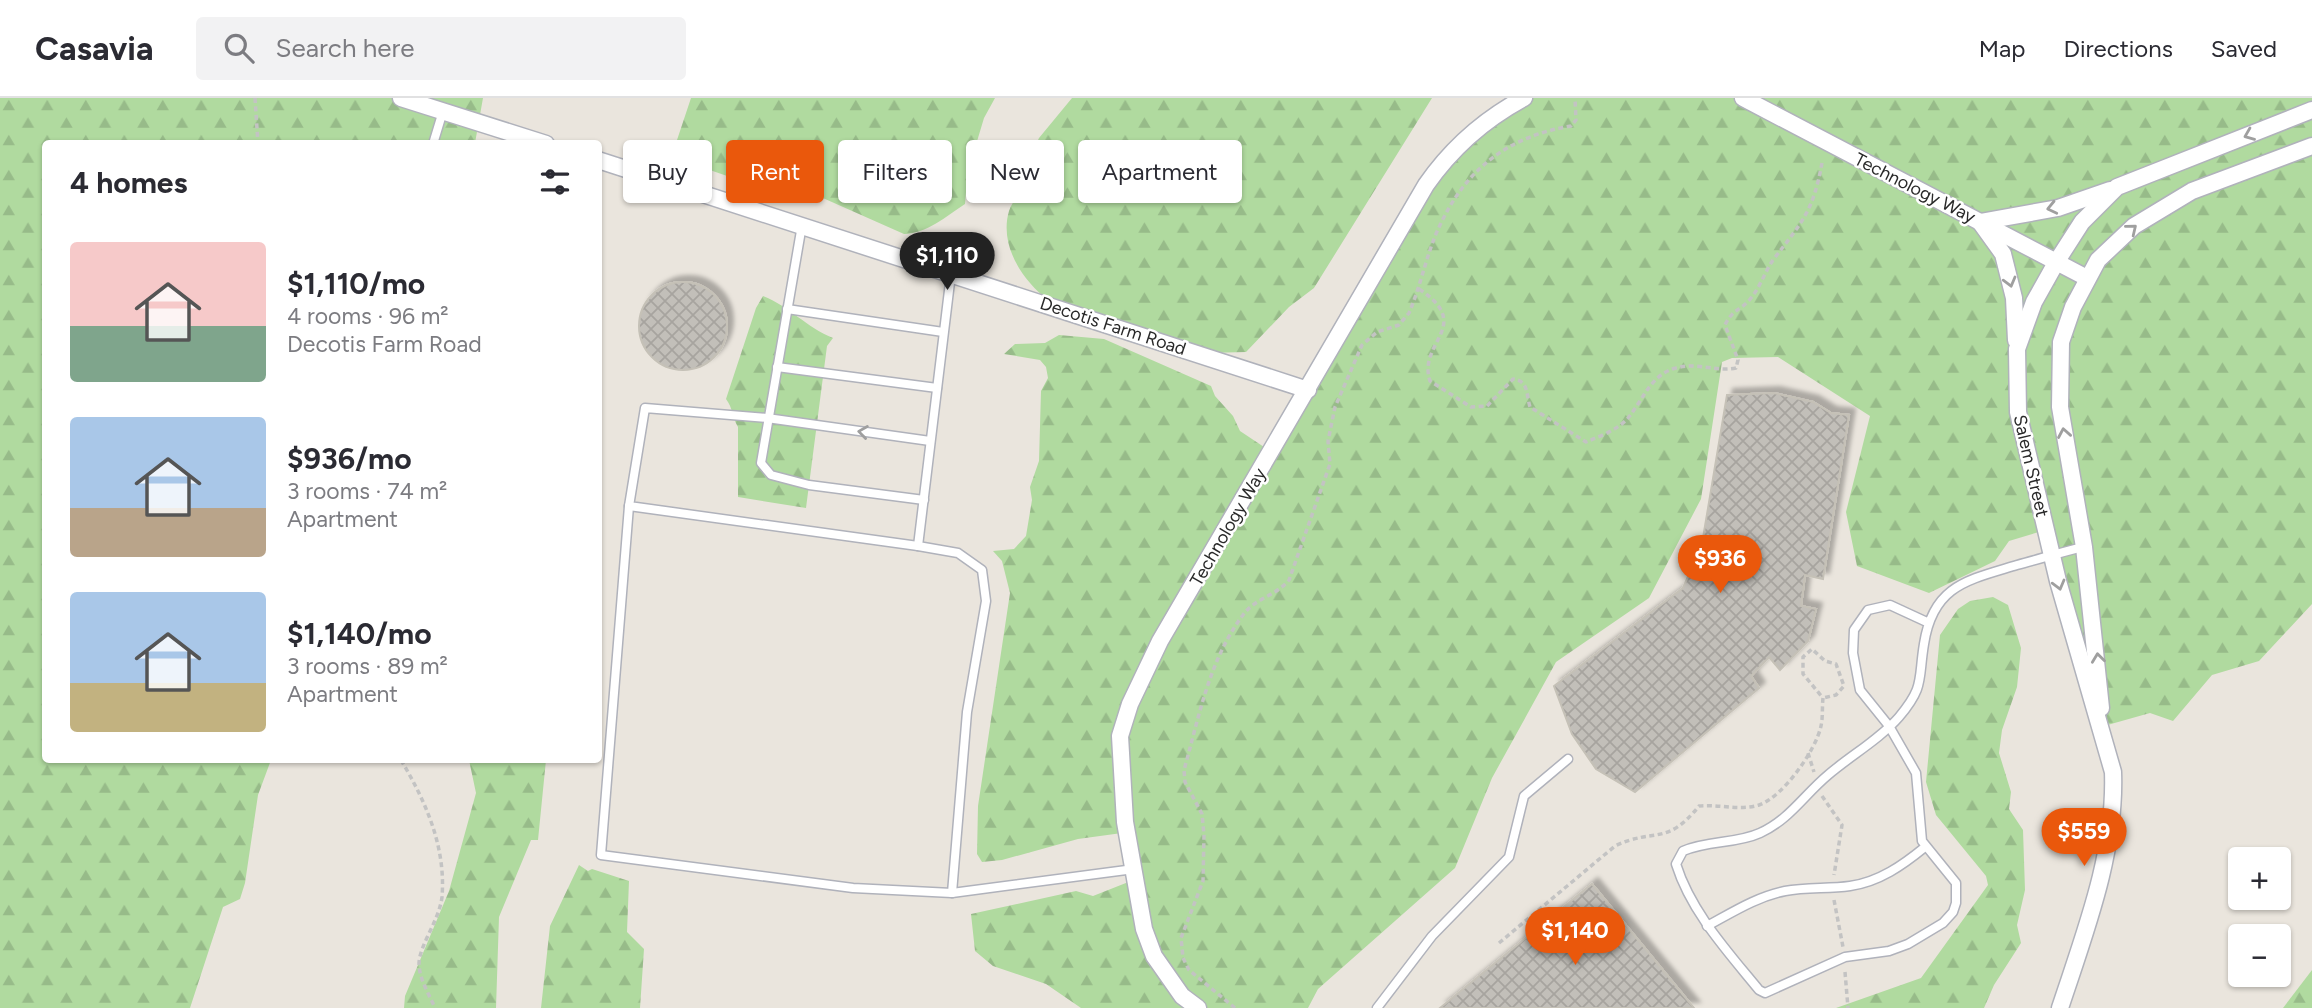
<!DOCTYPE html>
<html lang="en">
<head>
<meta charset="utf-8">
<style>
  body { margin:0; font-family:Figtree,sans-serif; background:#f2f2f3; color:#2b2b33; height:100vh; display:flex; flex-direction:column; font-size:26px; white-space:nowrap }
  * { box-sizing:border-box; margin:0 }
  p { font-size:23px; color:#7c7c81 }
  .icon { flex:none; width:38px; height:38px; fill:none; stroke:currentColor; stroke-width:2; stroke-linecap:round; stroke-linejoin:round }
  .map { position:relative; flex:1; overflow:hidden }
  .sheet { position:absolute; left:42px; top:42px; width:560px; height:623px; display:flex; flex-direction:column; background:#fff; border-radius:7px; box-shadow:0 2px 5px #0004 }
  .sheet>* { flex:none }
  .top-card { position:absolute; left:623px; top:42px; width:665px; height:63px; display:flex; gap:14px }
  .buttons { position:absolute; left:2228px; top:749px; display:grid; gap:14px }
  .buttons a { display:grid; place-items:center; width:63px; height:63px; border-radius:7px; background:#fff; box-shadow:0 2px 5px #0004; font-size:35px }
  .price { position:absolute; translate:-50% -60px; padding:0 16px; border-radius:24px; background:#ea580c; color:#fff; font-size:23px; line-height:46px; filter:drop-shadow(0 2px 4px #0008) }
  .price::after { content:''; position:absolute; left:50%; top:42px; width:21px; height:16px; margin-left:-10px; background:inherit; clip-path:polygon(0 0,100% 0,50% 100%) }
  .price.selected { background:#222; color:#fff }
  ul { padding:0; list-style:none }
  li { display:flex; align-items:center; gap:21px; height:175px; padding:0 28px }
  li span { display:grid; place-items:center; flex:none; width:196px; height:140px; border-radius:7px; color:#555 }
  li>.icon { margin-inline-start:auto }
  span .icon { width:84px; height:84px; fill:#fffc; stroke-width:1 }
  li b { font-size:30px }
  h2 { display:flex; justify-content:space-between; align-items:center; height:84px; padding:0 28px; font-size:30px }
  .tag { padding:0 24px; border-radius:7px; background:#fff; box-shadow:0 2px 5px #0004; font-size:24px; line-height:63px }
  .tag.selected { background:#ea580c; color:#fff }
  header { display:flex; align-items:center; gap:42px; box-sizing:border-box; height:98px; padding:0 35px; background:#fff; border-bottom:2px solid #e1e1e2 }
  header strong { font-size:33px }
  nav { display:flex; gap:38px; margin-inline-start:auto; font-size:24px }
  .search { width:490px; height:63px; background:#f2f2f3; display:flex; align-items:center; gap:18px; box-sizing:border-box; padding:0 24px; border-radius:7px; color:#7c7c81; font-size:26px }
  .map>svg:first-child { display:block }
</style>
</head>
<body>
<header>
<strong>Casavia</strong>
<div class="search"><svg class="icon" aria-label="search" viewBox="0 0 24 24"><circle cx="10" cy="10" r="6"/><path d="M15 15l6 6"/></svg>Search here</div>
<nav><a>Map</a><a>Directions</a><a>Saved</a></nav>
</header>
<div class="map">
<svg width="2312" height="910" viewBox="0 0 2312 910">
  <defs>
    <pattern id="forest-firs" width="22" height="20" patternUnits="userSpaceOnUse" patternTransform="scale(1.75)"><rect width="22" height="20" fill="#b0da9f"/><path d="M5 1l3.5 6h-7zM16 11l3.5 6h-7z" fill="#97bb89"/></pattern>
    <pattern id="building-cross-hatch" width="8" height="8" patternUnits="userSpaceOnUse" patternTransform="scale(1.75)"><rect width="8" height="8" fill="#c2bfb9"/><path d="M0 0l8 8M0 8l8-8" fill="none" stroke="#a7a49f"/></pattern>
    <filter id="shadow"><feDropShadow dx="6" dy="-6" stdDeviation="2" flood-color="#0004"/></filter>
  </defs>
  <rect width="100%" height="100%" fill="#eae5dd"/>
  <g fill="url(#forest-firs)">
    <polygon points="0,0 483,0 475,45 46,46 46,662 271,662 258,697 245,785 240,801 223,809 190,910 0,910"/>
    <path d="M 691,0 L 995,0 L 984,20 L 975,50 L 978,75 L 966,94 L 965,106 C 945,119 928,135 904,136 L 798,89 L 730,79 L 704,70 L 706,69 L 674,51 Z"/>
    <path d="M 1072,0 L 1432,0 L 1314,190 L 1289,209 L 1246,254 L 1207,255 L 1048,202 C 1022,182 999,147 1009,113 C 1011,106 1017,99 1021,93 L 1018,85 L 1039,40 Z"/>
    <polygon points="1527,0 2312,0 2312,506 2259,563 2212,577 2173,623 2150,615 2104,628 2052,430 2009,443 1995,463 1929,495 1857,468 1846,414 1870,318 1778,259 1732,260 1722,264 1701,401 1649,500 1556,564 1492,680 1455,770 1318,891 1308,910 1081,910 1046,886 993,868 975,853 971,816 1076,793 1093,798 1136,781 1122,735 1078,741 1002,762 982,764 977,756 978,708 1010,495 1002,463 993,453 1014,451 1026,438 1032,402 1030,389 1039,363 1041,293 1048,280 1046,269 1040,262 1004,256 1015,246 1045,245 1059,237 1104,241 1211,288 1215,298 1233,318 1240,333 1270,353 1433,77"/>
    <path d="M 763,198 C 789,208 806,229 833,240 L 827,248 L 806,410 L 738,399 L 738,329 C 732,319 733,310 726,301 L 756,210 Z"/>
    <polygon points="1993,499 2008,507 2021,550 2017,589 2002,632 1999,655 2011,694 2009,711 2023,732 2025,792 2017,827 2021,845 1994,887 1984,910 1836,910 1921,880 1988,787 1986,778 1936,717 1926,684 1940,537 1958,511 1970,503"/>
    <polygon points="469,662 546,662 538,742 531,742 499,819 496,910 404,910 405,898 449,793 476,695"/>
    <polygon points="579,767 588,773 592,771 629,783 627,834 644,851 640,910 541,910 550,828"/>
    <polygon points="2312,872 2312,910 2283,910"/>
  </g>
  <g fill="url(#building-cross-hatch)" stroke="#c5c1b7" stroke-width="2" filter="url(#shadow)">
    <circle cx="683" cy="228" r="44"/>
    <polygon points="1774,295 1813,304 1831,315 1849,317 1823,481 1805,477 1801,508 1816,511 1808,543 1780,572 1769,559 1751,578 1759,590 1635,694 1596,671 1572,636 1554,588 1683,490 1702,446 1727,297"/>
    <polygon points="1592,786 1694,910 1440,910"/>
  </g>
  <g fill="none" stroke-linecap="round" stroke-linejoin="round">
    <g stroke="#b0b2bb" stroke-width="11">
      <g id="lane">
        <polyline points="433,46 443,13"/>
        <polyline points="802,127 761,365 771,377 809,387 924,402"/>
        <polyline points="951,176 918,448 958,455 982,472 986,503 967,614 952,795"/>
        <polyline points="787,211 943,234"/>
        <polyline points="777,269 937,290"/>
        <polyline points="629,408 601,757 853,790 952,795 1134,771"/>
        <polyline points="918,448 629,408 645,310 767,320 930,343"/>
        <path d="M 1929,525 L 1890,507 L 1868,512 L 1854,532 L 1853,555 L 1860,592 L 1889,628 L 1916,675 L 1922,743 L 1956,785 L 1956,805 L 1953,814 L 1943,825 L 1908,846 L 1889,853 L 1845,859 L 1765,895 L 1759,892 C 1728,854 1691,814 1676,766 L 1683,753 C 1709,742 1736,746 1760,735 C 1789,722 1804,697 1828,677 C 1850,658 1880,641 1899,619 C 1925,588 1918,582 1924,546 C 1933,487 1968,482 2017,467 C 2040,461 2061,454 2084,449"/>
        <path d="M 1707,828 C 1733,814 1756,799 1785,793 C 1807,789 1828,791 1850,788 C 1879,784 1903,767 1925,749"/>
        <polyline points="1377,910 1432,838 1509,759 1524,698 1568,661"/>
      </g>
    </g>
    <g stroke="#b0b2bb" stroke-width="19">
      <g id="street">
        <polyline points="401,0 546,46"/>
        <polyline points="1743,0 2087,180"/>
        <polyline points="598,62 1308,292"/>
        <polyline points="2016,242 2014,200 2003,156 1980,124 2058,110 2110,92"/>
        <polyline points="2101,610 2084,449 2060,309 2061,244 2073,209 2098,162 2134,128 2192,93 2312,48"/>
        <path d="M 1198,910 L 1182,898 L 1154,858 L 1144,831 L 1125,724 L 1120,638 L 1130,606 L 1160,543 L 1426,87 C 1451,51 1485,21 1524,0"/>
        <path d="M 2060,910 C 2085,834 2116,755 2113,674 L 2058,483 L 2018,314 L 2017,251 L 2034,204 L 2057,163 L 2082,124 L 2117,89 L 2312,12"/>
      </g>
    </g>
    <g stroke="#c3c3c3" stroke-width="3.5" stroke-dasharray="5 3.5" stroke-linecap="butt">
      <polyline points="255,0 258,46"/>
      <path d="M 1419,191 C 1475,228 1417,244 1430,283 L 1471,309 L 1487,308 L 1513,281 C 1529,283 1526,296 1530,309 L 1586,344 C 1600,338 1618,332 1628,320 C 1643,302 1651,276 1676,270 C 1696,264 1716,274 1736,270 L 1738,262 L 1725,227 C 1733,210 1741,213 1751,200 C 1760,189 1765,174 1773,162 C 1802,124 1813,114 1822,65"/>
      <polyline points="1808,655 1814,674"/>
      <path d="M 401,662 C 426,704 446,749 442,799 C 439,823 420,846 419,865 C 419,881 429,896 435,910"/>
      <polyline points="1822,698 1842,727 1834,777"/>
      <polyline points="1834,802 1843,849"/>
      <path d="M 1499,845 L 1615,748 C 1655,729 1666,749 1699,708 C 1719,706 1739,713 1759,707 C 1783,699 1816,652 1821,628 C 1823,619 1822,609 1823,600 L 1803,576 L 1803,559 L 1812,551 L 1825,563 L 1836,566 L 1844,588 L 1836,597 L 1823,600"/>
      <polyline points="1845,874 1848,910"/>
      <path d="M 1235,910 L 1189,872 L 1183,860 L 1181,840 L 1203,783 L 1204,737 L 1202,716 L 1185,684 L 1184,672 C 1199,619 1209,562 1243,517 C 1255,500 1276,498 1289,482 L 1330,366 L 1328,343 L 1335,309 L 1362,247 L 1377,234 L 1399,227 L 1409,215 C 1422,185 1427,152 1442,123 C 1469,68 1511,38 1571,28 L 1576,22 L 1575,0"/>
    </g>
    <use href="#lane" stroke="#fff" stroke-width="8"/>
    <use href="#street" stroke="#fff" stroke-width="16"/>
  </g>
  <defs><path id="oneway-chevron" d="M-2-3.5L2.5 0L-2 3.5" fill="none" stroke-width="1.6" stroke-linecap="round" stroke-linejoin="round" transform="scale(1.75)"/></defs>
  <g stroke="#9f9f9f">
    <use href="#oneway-chevron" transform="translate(2249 37) rotate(158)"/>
    <use href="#oneway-chevron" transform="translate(2052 110) rotate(167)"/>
    <use href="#oneway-chevron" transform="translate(2132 131) rotate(-39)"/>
    <use href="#oneway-chevron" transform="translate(2010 184) rotate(75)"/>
    <use href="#oneway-chevron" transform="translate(863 334) rotate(-172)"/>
    <use href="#oneway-chevron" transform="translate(2064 335) rotate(-100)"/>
    <use href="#oneway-chevron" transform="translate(2059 487) rotate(75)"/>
    <use href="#oneway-chevron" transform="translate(2098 560) rotate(-97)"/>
  </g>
  <g text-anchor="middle" stroke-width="5" stroke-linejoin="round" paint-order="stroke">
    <g font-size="18" fill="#292929" stroke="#fff">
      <text transform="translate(1915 90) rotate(27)" y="6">Technology Way</text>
      <text transform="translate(1113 228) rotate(18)" y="6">Decotis Farm Road</text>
      <text transform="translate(2031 368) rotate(77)" y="6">Salem Street</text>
      <text transform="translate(1228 429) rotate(-60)" y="6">Technology Way</text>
    </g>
  </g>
</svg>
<div class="buttons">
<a>+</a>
<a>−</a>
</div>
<b class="price selected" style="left:947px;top:194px">$1,110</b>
<b class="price" style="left:1720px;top:497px">$936</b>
<b class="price" style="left:2084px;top:770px">$559</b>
<b class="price" style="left:1575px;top:869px">$1,140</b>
<div class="top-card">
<a class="tag">Buy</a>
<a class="tag selected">Rent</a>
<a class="tag">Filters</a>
<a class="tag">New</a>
<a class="tag">Apartment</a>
</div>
<section class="sheet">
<h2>4 homes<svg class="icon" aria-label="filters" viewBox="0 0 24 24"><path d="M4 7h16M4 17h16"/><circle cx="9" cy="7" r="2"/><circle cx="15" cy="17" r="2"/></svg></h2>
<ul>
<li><span style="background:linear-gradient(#f6c9c9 60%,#7fa58c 0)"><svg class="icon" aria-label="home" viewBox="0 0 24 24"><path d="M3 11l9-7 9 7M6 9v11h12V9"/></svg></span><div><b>$1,110/mo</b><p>4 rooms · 96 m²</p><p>Decotis Farm Road</p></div></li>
<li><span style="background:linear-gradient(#a9c7e8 65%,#b9a48a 0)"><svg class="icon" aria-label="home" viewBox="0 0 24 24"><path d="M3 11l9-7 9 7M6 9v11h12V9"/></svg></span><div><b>$936/mo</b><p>3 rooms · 74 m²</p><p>Apartment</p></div></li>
<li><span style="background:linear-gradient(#a9c7e8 65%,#c2b280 0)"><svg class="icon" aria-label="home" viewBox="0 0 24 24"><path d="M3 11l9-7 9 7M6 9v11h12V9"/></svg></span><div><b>$1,140/mo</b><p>3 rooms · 89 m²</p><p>Apartment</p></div></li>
</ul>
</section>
</div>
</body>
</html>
